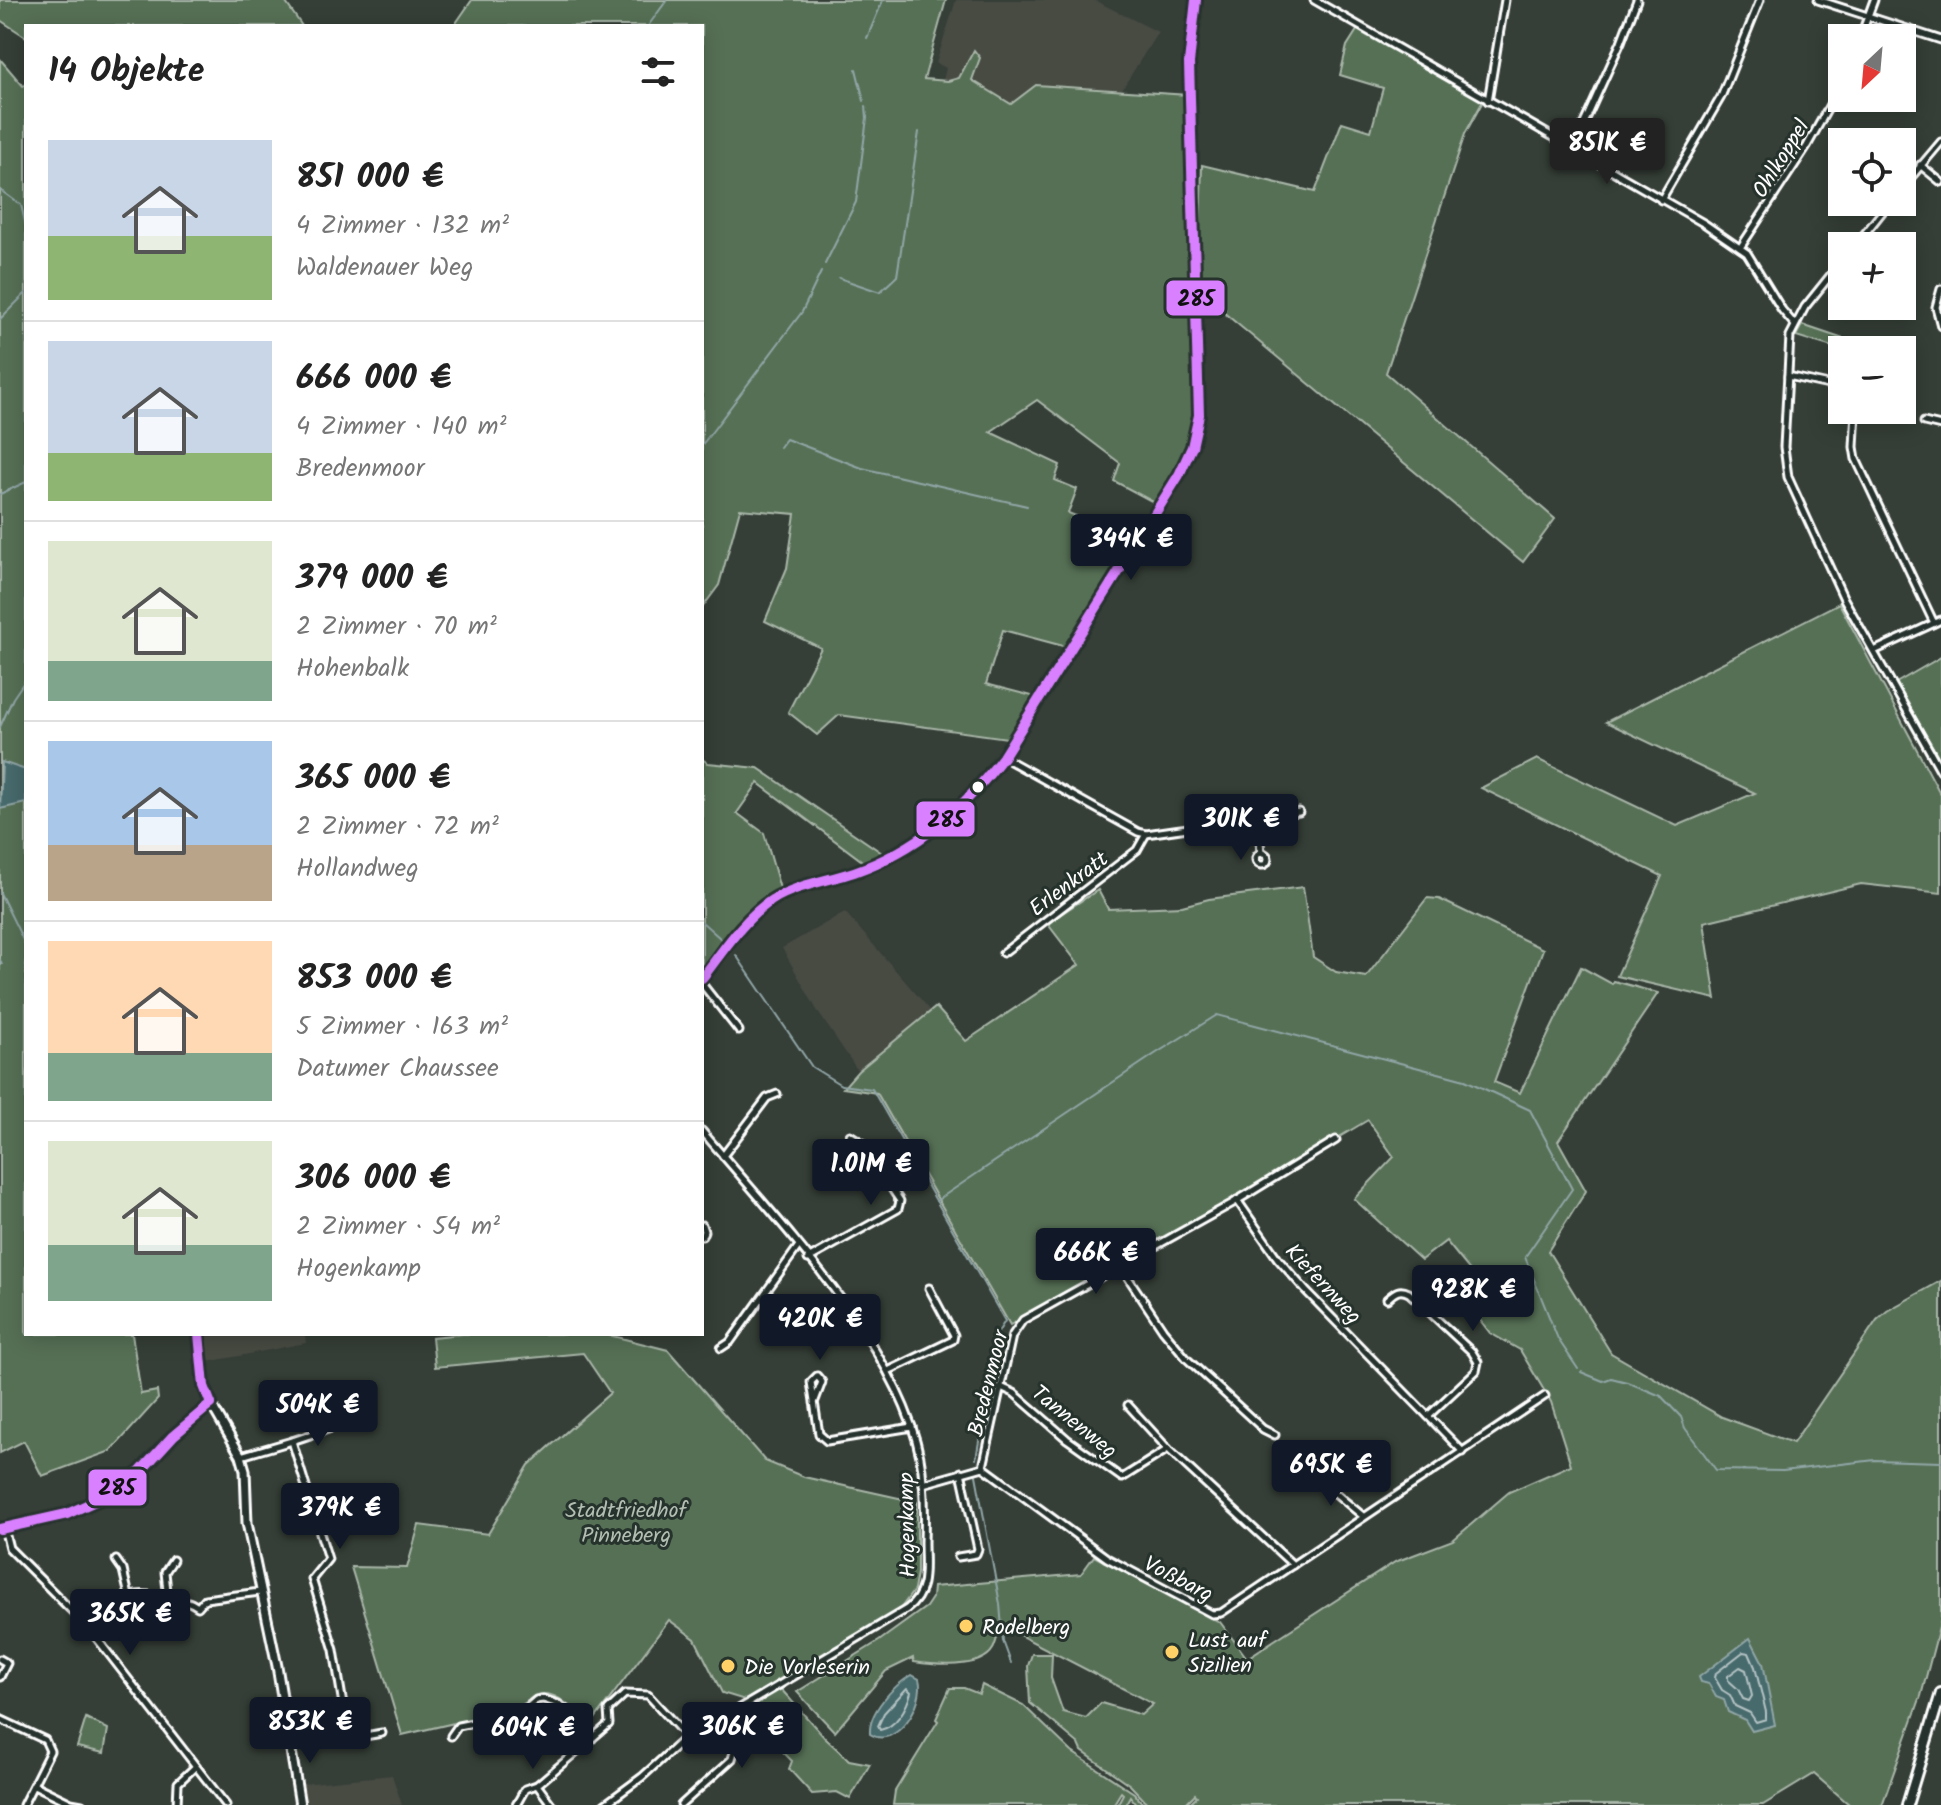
<!DOCTYPE html>
<html lang="de">
<head>
<meta charset="utf-8">
<style>
  body { margin:0; font-family:Kalam,sans-serif; background:#f2f2f2; color:#222; height:100vh; display:flex; flex-direction:column; font-size:30px; white-space:nowrap }
  * { box-sizing:border-box; margin:0 }
  p { font-size:26px; color:#767676 }
  .icon { flex:none; width:44px; height:44px; fill:none; stroke:currentColor; stroke-width:2; stroke-linecap:round; stroke-linejoin:round }
  .map { position:relative; flex:1; overflow:hidden }
  .panel { position:absolute; left:24px; top:24px; width:680px; height:1312px; display:flex; flex-direction:column; background:#fff; border-radius:0px; box-shadow:0 4px 20px #0003 }
  .panel>* { flex:none }
  .needle { width:52px; rotate:206deg }
  .controls { position:absolute; left:1828px; top:24px; display:grid; gap:16px }
  .controls a { display:grid; place-items:center; width:88px; height:88px; border-radius:0px; background:#fff; box-shadow:0 4px 20px #0003; font-size:40px }
  .price { position:absolute; translate:-50% -68px; padding:0 18px; border-radius:8px; background:#111827; color:#fff; font-size:26px; line-height:52px; filter:drop-shadow(0 2px 4px #0008) }
  .price::after { content:''; position:absolute; left:50%; top:48px; width:24px; height:18px; margin-left:-12px; background:inherit; clip-path:polygon(0 0,100% 0,50% 100%) }
  .price.current { background:#222; color:#fff }
  ul { padding:0; list-style:none }
  li { display:flex; align-items:center; gap:24px; height:200px; padding:0 24px }
  li+li { border-top:2px solid #e0e0e0 }
  li span { display:grid; place-items:center; flex:none; width:224px; height:160px; border-radius:0px; color:#555 }
  li>.icon { margin-inline-start:auto }
  span .icon { width:96px; height:96px; fill:#fffc; stroke-width:1 }
  li b { font-size:34px }
  h2 { display:flex; justify-content:space-between; align-items:center; height:96px; padding:0 24px; font-size:34px }
  .map>svg:first-child { display:block }
</style>
</head>
<body>
<div class="map">
<svg width="1941" height="1805" viewBox="0 0 1941 1805">
  <rect width="100%" height="100%" fill="#353e37"/>
  <filter id="ink" filterUnits="userSpaceOnUse"><feTurbulence type="fractalNoise" baseFrequency=".0125" numOctaves="2"/><feDisplacementMap in="SourceGraphic" scale="16" xChannelSelector="R" yChannelSelector="G"/><feConvolveMatrix kernelMatrix="1 2 1 2 8 2 1 2 1" color-interpolation-filters="sRGB"/></filter>
  <g filter="url(#ink)">
    <g fill="#474b43">
      <polygon points="956,0 1094,0 1158,32 1121,91 1071,87 1011,104 972,80 980,58 974,51 959,78 948,82 943,80 946,68 936,63"/>
      <polygon points="845,912 931,1011 858,1071 818,1012 782,948"/>
      <polygon points="204,1334 305,1334 306,1343 208,1362"/>
      <polygon points="392,1775 402,1805 307,1805 302,1784"/>
    </g>
    <g fill="#566f55" stroke="#aab7aa" stroke-width="2">
      <polygon points="0,0 284,0 302,26 26,26 26,37 0,20"/>
      <path d="M 472,0 L 946,0 L 924,79 L 948,81 L 959,78 L 974,50 L 980,58 L 972,80 L 1011,104 L 1036,85 L 1188,95 L 1197,415 C 1189,449 1177,476 1157,504 L 1114,481 L 1120,463 L 1037,400 L 990,432 L 1060,465 L 1055,480 L 1077,489 L 1068,513 L 1134,538 L 1067,647 L 1003,630 L 986,684 L 1036,697 L 1007,738 L 839,715 L 817,735 L 788,712 L 821,648 L 765,621 L 787,568 L 795,514 L 740,509 L 719,585 L 702,608 L 702,26 L 454,26 Z"/>
      <polygon points="1359,27 1483,101 1465,134 1386,373 1555,519 1523,562 1198,291 1202,165 1315,192 1342,122 1371,131 1383,88 1340,75 1347,46"/>
      <polygon points="0,59 23,86 26,84 26,1334 132,1334 141,1394 157,1391 158,1399 111,1451 42,1476 24,1441 0,1453"/>
      <polygon points="1802,325 1876,350 1842,350 1796,336"/>
      <polygon points="1839,603 1941,795 1941,893 1861,884 1704,922 1716,999 1617,976 1662,876 1481,788 1537,759 1677,826 1755,793 1606,722"/>
      <polygon points="1941,657 1941,761 1896,683"/>
      <path d="M 702,759 L 708,763 L 758,768 L 885,855 L 865,863 L 758,783 L 737,813 L 764,833 L 781,892 C 747,904 725,941 702,967 Z"/>
      <path d="M 1303,887 L 1313,957 L 1336,972 L 1366,977 L 1427,898 L 1439,899 L 1543,949 L 1494,1082 L 1520,1093 L 1581,967 L 1612,984 L 1614,981 L 1658,993 L 1558,1141 L 1586,1191 L 1548,1251 L 1611,1353 L 1722,1417 L 1793,1443 L 1877,1320 L 1887,1311 L 1941,1281 L 1941,1620 L 1921,1696 L 1882,1805 L 1850,1805 L 1814,1774 L 1763,1805 L 1188,1805 L 1197,1796 L 1195,1794 L 1184,1805 L 1149,1805 L 1130,1785 L 1082,1751 L 1079,1744 L 1030,1703 L 1028,1666 L 1032,1654 L 1052,1654 L 1051,1678 L 1063,1712 L 1086,1718 L 1101,1703 L 1141,1715 L 1153,1704 L 1002,1626 C 997,1633 997,1642 993,1649 C 981,1670 933,1665 914,1662 L 913,1658 L 886,1671 L 835,1732 L 797,1692 L 879,1641 L 926,1607 L 932,1598 L 933,1587 L 1081,1574 L 1094,1556 L 1220,1622 L 1247,1658 L 1395,1562 L 1453,1540 L 1509,1492 L 1571,1465 L 1551,1402 L 1520,1350 L 1490,1333 L 1462,1297 L 1476,1278 L 1446,1241 L 1421,1260 L 1354,1199 L 1394,1157 L 1368,1120 L 1196,1222 L 1010,1325 L 877,1093 L 843,1088 L 858,1071 L 936,1007 L 966,1041 L 1079,965 L 1047,923 L 1098,890 L 1108,909 L 1182,906 L 1209,899 Z"/>
      <path d="M 463,1334 L 605,1334 L 668,1350 L 765,1461 L 804,1477 L 917,1502 L 917,1573 L 914,1590 L 900,1609 L 748,1701 L 722,1693 L 695,1639 L 669,1620 L 588,1728 C 577,1714 559,1689 537,1695 C 529,1698 523,1706 515,1709 L 402,1735 L 351,1567 L 407,1568 L 419,1525 L 488,1534 L 529,1465 L 610,1393 L 583,1353 L 435,1367 L 432,1337 Z"/>
      <polygon points="982,1685 1023,1705 1072,1752 1134,1793 1144,1805 1137,1805 1130,1796 1125,1805 1117,1805 1123,1794 1121,1792 1113,1805 893,1805 895,1791 938,1721 936,1719 950,1688 964,1688 979,1694"/>
      <polygon points="780,1688 825,1738 849,1760 870,1764 850,1799 837,1792 812,1794 789,1769 792,1761 744,1712"/>
      <polygon points="527,1712 548,1739 526,1756 519,1748 510,1719"/>
      <polygon points="86,1718 108,1729 104,1753 77,1747"/>
    </g>
    <g fill="#476a6c" stroke="#91a6a7" stroke-width="2">
      <polygon points="2,762 26,770 26,803 0,809"/>
      <polygon points="1750,1638 1763,1663 1775,1725 1752,1731 1745,1720 1728,1712 1724,1700 1716,1697 1709,1684 1701,1682 1699,1677"/>
      <path d="M 912,1675 L 919,1679 C 926,1702 896,1751 870,1734 C 868,1712 894,1685 912,1675 Z"/>
    </g>
    <g fill="none" stroke-linecap="round" stroke-linejoin="round">
      <g stroke="#b5c3c4" stroke-width="2">
        <polygon points="1743,1652 1749,1653 1755,1667 1766,1712 1766,1719 1756,1722 1750,1713 1735,1706 1730,1695 1722,1690 1715,1678 1716,1673"/>
        <polygon points="1740,1667 1746,1670 1752,1696 1749,1701 1743,1699 1738,1689 1728,1680 1728,1676"/>
        <path d="M 907,1688 L 911,1692 C 907,1708 896,1727 880,1730 L 878,1726 L 884,1713 Z"/>
      </g>
      <g stroke="#91a6a7" stroke-width="2">
        <polyline points="1814,2 1837,10"/>
        <polyline points="1844,4 1865,11"/>
        <polyline points="1847,13 1861,18"/>
        <polyline points="648,26 667,0"/>
        <polyline points="867,38 883,0"/>
        <polyline points="856,69 864,101"/>
        <polyline points="0,190 21,205 26,226"/>
        <polyline points="825,264 856,202 867,118 866,106"/>
        <polyline points="839,278 880,292 897,276 919,132"/>
        <polyline points="0,319 26,293"/>
        <polyline points="702,445 802,312 821,272"/>
        <polyline points="780,447 786,439 862,468 1027,506"/>
        <polyline points="0,494 26,482"/>
        <polyline points="0,727 13,698 26,679"/>
        <polyline points="0,893 26,946"/>
        <polyline points="702,922 721,939"/>
        <polyline points="736,955 812,1067 841,1085 872,1089 1005,1321 997,1334 976,1459"/>
        <polyline points="0,960 2,964"/>
        <polyline points="936,1201 1155,1054 1217,1015 1465,1080 1530,1110 1572,1189 1525,1257 1558,1339 1578,1369"/>
        <polyline points="1581,1372 1603,1381 1611,1378 1627,1382 1661,1396 1681,1417 1685,1428 1716,1470 1783,1471 1875,1460 1941,1462"/>
        <polyline points="976,1475 1000,1604 1003,1641 1011,1663"/>
      </g>
      <g stroke="#fff" stroke-width="11">
        <g id="minor">
          <polyline points="1314,0 1705,224 1747,253 1782,310 1794,324"/>
          <polyline points="1818,0 1941,40"/>
          <polyline points="1860,38 1874,0"/>
          <polyline points="1488,101 1505,0"/>
          <polyline points="1572,150 1621,42 1637,0"/>
          <polyline points="1920,165 1941,182"/>
          <polyline points="1902,188 1941,142"/>
          <polyline points="1661,200 1721,97 1760,0"/>
          <polyline points="1855,246 1890,202"/>
          <polyline points="1740,248 1807,146 1842,83"/>
          <polyline points="1842,261 1805,307 1790,336 1784,447 1788,477 1844,599 1941,771"/>
          <polyline points="1941,289 1936,307 1941,326"/>
          <polyline points="1788,376 1842,388"/>
          <polyline points="1856,410 1854,447 1856,459 1934,623"/>
          <polyline points="1924,422 1941,426"/>
          <polyline points="1874,651 1941,620"/>
          <polyline points="1003,757 1138,832 1146,834 1299,812"/>
          <polyline points="1258,818 1261,853"/>
          <circle cx="1262" cy="859" r="6"/>
          <polyline points="1003,953 1137,850 1146,834"/>
          <polyline points="702,984 739,1031"/>
          <polyline points="723,1156 767,1098 777,1094"/>
          <polyline points="1237,1200 1278,1259 1306,1291 1463,1452"/>
          <polyline points="702,1225 704,1231 702,1236"/>
          <polyline points="808,1259 898,1209 900,1201 861,1142 850,1135"/>
          <polyline points="1121,1267 1163,1330 1187,1359 1263,1429 1275,1435"/>
          <path d="M 1387,1299 C 1395,1292 1399,1288 1409,1293 L 1472,1352 L 1478,1362 L 1476,1371 L 1428,1416"/>
          <polyline points="721,1348 730,1342 798,1247"/>
          <polyline points="888,1371 953,1340 954,1335 929,1288"/>
          <polyline points="1001,1387 1014,1393 1067,1439 1122,1478 1168,1449"/>
          <polyline points="814,1403 822,1382 817,1376 811,1382 819,1434 827,1441 912,1427"/>
          <polyline points="1128,1405 1168,1449 1293,1565"/>
          <polyline points="292,1441 334,1427"/>
          <polyline points="241,1456 292,1441 328,1559 312,1579 334,1650 348,1735 353,1742 359,1737 382,1733"/>
          <polyline points="983,1467 1107,1558 1212,1614 1221,1613 1545,1396"/>
          <polyline points="1316,1477 1364,1517"/>
          <polyline points="923,1484 983,1467 1012,1336 1023,1320 1233,1203 1336,1140"/>
          <polyline points="4,1528 9,1548 88,1627 226,1805"/>
          <polyline points="0,1529 67,1514 102,1498 140,1472 173,1436 211,1404"/>
          <polyline points="958,1557 976,1554 978,1549 961,1472"/>
          <polyline points="116,1560 123,1570 129,1596"/>
          <polyline points="168,1600 165,1572 173,1560"/>
          <path d="M 88,1627 C 106,1610 122,1591 149,1595 C 155,1596 161,1600 167,1600 C 181,1601 187,1599 198,1607 L 205,1599 L 260,1592"/>
          <polyline points="0,1659 7,1663 0,1677"/>
          <polyline points="0,1719 45,1740 50,1751 23,1805"/>
          <polyline points="451,1736 458,1726 508,1716 527,1708 536,1700 543,1699 558,1704 572,1714 592,1739"/>
          <polyline points="34,1785 71,1803 82,1805"/>
          <polyline points="537,1785 609,1724 608,1710 625,1694 648,1695 686,1736"/>
          <polyline points="177,1805 178,1783 195,1767"/>
          <polyline points="516,1805 525,1789 537,1785 552,1805"/>
          <path d="M 604,1805 L 642,1777 L 696,1728 L 732,1713 L 907,1609 C 929,1592 924,1568 924,1542 C 925,1514 925,1485 920,1457 C 898,1344 775,1218 702,1131"/>
          <polyline points="681,1805 732,1759 734,1752 709,1722"/>
        </g>
      </g>
      <g stroke="#fff" stroke-width="13">
        <g id="tertiary">
          <path d="M 702,978 C 723,952 743,920 771,901 C 793,886 826,882 851,873 C 915,853 964,812 1003,757 L 1179,475 L 1192,447 L 1199,415 L 1189,63 L 1196,0"/>
          <polyline points="199,1334 204,1386 211,1404 241,1456 245,1470 247,1523 277,1666 300,1805"/>
        </g>
      </g>
      <g stroke="#fff" stroke-width="14">
        <polyline id="primary" points="1907,1805 1941,1693"/>
      </g>
      <use href="#minor" stroke="#26332d" stroke-width="5"/>
      <use href="#tertiary" stroke="#26332d" stroke-width="7"/>
      <use href="#primary" stroke="#26332d" stroke-width="8"/>
      <g stroke="#26332d" stroke-width="16">
        <g id="bus-1">
          <path d="M 702,978 C 723,951 743,919 772,900 C 796,885 827,881 854,872 C 917,850 963,810 1003,757 L 1179,475 L 1192,447 L 1199,415 L 1189,63 L 1196,0"/>
          <polyline points="199,1334 204,1386 211,1404"/>
          <polyline points="0,1529 67,1514 102,1498 140,1472 173,1436 211,1404"/>
        </g>
      </g>
      <use href="#bus-1" stroke="#d880ff" stroke-width="10"/>
    </g>
  </g>
  <circle fill="#fff" stroke="#26332d" stroke-width="3" cx="978" cy="787" r="7"/>
  <g fill="#ffd166" stroke="#26332d" stroke-width="3">
    <circle cx="966" cy="1626" r="8"/>
    <circle cx="1172" cy="1652" r="8"/>
    <circle cx="728" cy="1666" r="8"/>
  </g>
  <g text-anchor="middle" stroke-width="6" stroke-linejoin="round" paint-order="stroke">
    <g font-size="22" fill="#fff" stroke="#26332d">
      <text transform="translate(1780 158) rotate(-58)" y="8">Ohlkoppel</text>
      <text transform="translate(1068 883) rotate(-37)" y="8">Erlenkratt</text>
      <text transform="translate(1324 1283) rotate(47)" y="8">Kiefernweg</text>
      <text transform="translate(987 1383) rotate(-76)" y="8">Bredenmoor</text>
      <text transform="translate(1075 1421) rotate(39)" y="8">Tannenweg</text>
      <text transform="translate(906 1525) rotate(-91)" y="8">Hogenkamp</text>
      <text transform="translate(1179 1578) rotate(27)" y="8">Voßbarg</text>
    </g>
    <g font-size="22" fill="#b3beb2" stroke="#26332d">
      <text x="626" y="1517">Stadtfriedhof<tspan x="626" dy="25">Pinneberg</tspan></text>
    </g>
    <g font-size="22" fill="#fff" stroke="#26332d" text-anchor="start">
      <text x="982" y="1634">Rodelberg</text>
      <text x="1188" y="1647">Lust auf<tspan x="1188" dy="25">Sizilien</tspan></text>
      <text x="744" y="1674">Die Vorleserin</text>
    </g>
  </g>
  <g stroke="#26332d" stroke-width="3">
    <rect x="1165" y="279" width="61" height="38" rx="8" fill="#d880ff"/>
    <rect x="915" y="800" width="61" height="38" rx="8" fill="#d880ff"/>
    <rect x="87" y="1468" width="61" height="39" rx="8" fill="#d880ff"/>
  </g>
  <g font-size="22" text-anchor="middle" font-weight="bold" fill="#111">
    <text x="1196" y="306">285</text>
    <text x="946" y="827">285</text>
    <text x="117" y="1495">285</text>
  </g>
</svg>
<div class="controls">
<a><svg class="needle" viewBox="-14 -14 28 28"><path d="M0-13l5 13h-10z" fill="#e53935"/><path d="M0 13l5-13h-10z" fill="#767676"/></svg></a>
<a><svg class="icon" aria-label="locate" viewBox="0 0 24 24"><circle cx="12" cy="12" r="6"/><path d="M12 2v4M12 18v4M2 12h4M18 12h4"/></svg></a>
<a>+</a>
<a>−</a>
</div>
<b class="price current" style="left:1607px;top:186px">851K €</b>
<b class="price" style="left:1131px;top:582px">344K €</b>
<b class="price" style="left:1241px;top:862px">301K €</b>
<b class="price" style="left:871px;top:1207px">1.01M €</b>
<b class="price" style="left:1096px;top:1296px">666K €</b>
<b class="price" style="left:1473px;top:1333px">928K €</b>
<b class="price" style="left:820px;top:1362px">420K €</b>
<b class="price" style="left:318px;top:1448px">504K €</b>
<b class="price" style="left:1331px;top:1508px">695K €</b>
<b class="price" style="left:340px;top:1551px">379K €</b>
<b class="price" style="left:130px;top:1657px">365K €</b>
<b class="price" style="left:310px;top:1765px">853K €</b>
<b class="price" style="left:742px;top:1770px">306K €</b>
<b class="price" style="left:533px;top:1771px">604K €</b>
<section class="panel">
<h2>14 Objekte<svg class="icon" aria-label="filters" viewBox="0 0 24 24"><path d="M4 7h16M4 17h16"/><circle cx="9" cy="7" r="2"/><circle cx="15" cy="17" r="2"/></svg></h2>
<ul>
<li><span style="background:linear-gradient(#c9d6e8 60%,#8fb573 0)"><svg class="icon" aria-label="home" viewBox="0 0 24 24"><path d="M3 11l9-7 9 7M6 9v11h12V9"/></svg></span><div><b>851 000 €</b><p>4 Zimmer · 132 m²</p><p>Waldenauer Weg</p></div></li>
<li><span style="background:linear-gradient(#c9d6e8 70%,#8fb573 0)"><svg class="icon" aria-label="home" viewBox="0 0 24 24"><path d="M3 11l9-7 9 7M6 9v11h12V9"/></svg></span><div><b>666 000 €</b><p>4 Zimmer · 140 m²</p><p>Bredenmoor</p></div></li>
<li><span style="background:linear-gradient(#dfe7d0 75%,#7fa58c 0)"><svg class="icon" aria-label="home" viewBox="0 0 24 24"><path d="M3 11l9-7 9 7M6 9v11h12V9"/></svg></span><div><b>379 000 €</b><p>2 Zimmer · 70 m²</p><p>Hohenbalk</p></div></li>
<li><span style="background:linear-gradient(#a9c7e8 65%,#b9a48a 0)"><svg class="icon" aria-label="home" viewBox="0 0 24 24"><path d="M3 11l9-7 9 7M6 9v11h12V9"/></svg></span><div><b>365 000 €</b><p>2 Zimmer · 72 m²</p><p>Hollandweg</p></div></li>
<li><span style="background:linear-gradient(#ffd9b3 70%,#7fa58c 0)"><svg class="icon" aria-label="home" viewBox="0 0 24 24"><path d="M3 11l9-7 9 7M6 9v11h12V9"/></svg></span><div><b>853 000 €</b><p>5 Zimmer · 163 m²</p><p>Datumer Chaussee</p></div></li>
<li><span style="background:linear-gradient(#dfe7d0 65%,#7fa58c 0)"><svg class="icon" aria-label="home" viewBox="0 0 24 24"><path d="M3 11l9-7 9 7M6 9v11h12V9"/></svg></span><div><b>306 000 €</b><p>2 Zimmer · 54 m²</p><p>Hogenkamp</p></div></li>
</ul>
</section>
</div>
</body>
</html>
